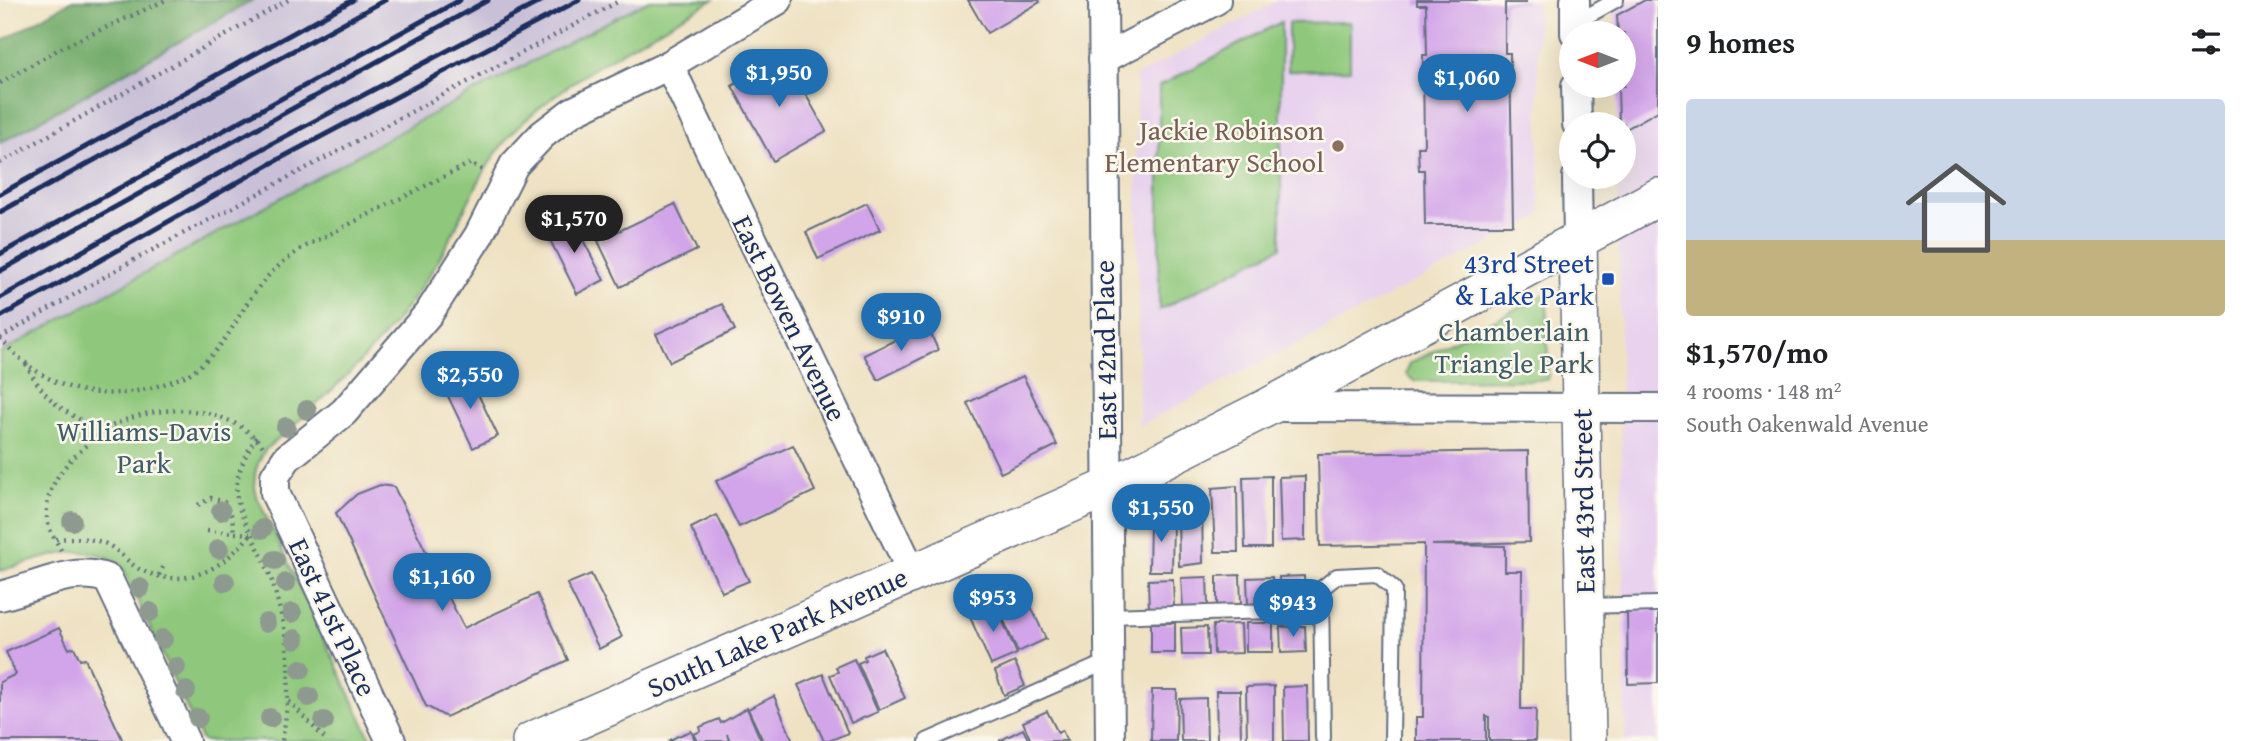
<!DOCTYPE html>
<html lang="en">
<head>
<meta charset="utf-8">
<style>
  body { margin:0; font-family:"Gentium Book Plus",serif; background:#f2f2f2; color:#202124; height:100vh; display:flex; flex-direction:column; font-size:26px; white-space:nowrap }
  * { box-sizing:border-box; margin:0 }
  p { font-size:23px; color:#757577 }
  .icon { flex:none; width:38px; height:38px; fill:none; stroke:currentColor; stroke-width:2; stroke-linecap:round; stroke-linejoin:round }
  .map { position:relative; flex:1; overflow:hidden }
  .side { display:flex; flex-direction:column; background:#fff; width:595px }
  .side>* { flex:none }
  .needle { width:46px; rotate:270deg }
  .buttons { position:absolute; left:1559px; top:21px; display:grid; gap:14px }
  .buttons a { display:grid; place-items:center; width:77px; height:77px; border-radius:50%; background:#fff; box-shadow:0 7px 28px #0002; font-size:35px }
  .price { position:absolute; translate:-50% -60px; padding:0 16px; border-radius:24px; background:#1f6fb2; color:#fff; font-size:23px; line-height:46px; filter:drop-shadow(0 2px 4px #0008) }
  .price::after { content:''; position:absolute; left:50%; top:42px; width:21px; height:16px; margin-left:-10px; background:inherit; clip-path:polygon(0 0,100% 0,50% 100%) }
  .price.on { background:#222; color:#fff }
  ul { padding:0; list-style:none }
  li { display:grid; align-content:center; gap:14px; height:371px; padding:0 28px }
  li span { display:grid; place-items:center; height:217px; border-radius:7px; color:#555 }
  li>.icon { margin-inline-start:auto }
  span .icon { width:126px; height:126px; fill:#fffc; stroke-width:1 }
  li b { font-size:30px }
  h2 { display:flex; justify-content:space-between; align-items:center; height:84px; padding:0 28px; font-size:30px }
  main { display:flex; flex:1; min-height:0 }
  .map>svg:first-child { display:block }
</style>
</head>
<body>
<main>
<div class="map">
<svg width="1658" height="741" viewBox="0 0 1658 741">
  <rect width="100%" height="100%" fill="#fbf7ec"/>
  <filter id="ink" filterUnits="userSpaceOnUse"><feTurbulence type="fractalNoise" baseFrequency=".0143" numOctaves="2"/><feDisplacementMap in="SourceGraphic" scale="14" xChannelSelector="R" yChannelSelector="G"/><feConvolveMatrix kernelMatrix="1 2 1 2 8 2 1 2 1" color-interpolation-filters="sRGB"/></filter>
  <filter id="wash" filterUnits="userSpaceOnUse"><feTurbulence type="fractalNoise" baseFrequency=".00686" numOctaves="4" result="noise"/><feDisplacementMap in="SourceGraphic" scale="28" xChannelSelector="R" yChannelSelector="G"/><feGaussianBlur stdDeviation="1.57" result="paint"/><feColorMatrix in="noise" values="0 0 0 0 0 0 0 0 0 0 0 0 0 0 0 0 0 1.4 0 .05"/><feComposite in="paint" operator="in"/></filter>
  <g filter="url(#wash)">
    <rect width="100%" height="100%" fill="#efe2c3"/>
    <g fill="#e8d2ee">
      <polygon points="1279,0 1537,0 1540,217 1139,426 1136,76"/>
      <polygon points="1618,0 1658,0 1658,741 1625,741 1618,177 1624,177 1624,124 1617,124 1616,86 1624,86 1624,33 1615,33 1615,2"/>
    </g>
    <polygon fill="#c9bfd7" points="253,0 649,0 421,120 0,353 0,143"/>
    <g fill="#8fc87b" stroke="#557c6c" stroke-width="2">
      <path d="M 649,0 L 713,0 C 649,36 571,76 518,127 C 477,167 460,229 428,277 C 384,345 327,397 265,450 C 255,466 252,478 257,497 L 372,741 L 202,741 L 122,566 C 87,537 39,560 0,571 L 0,353 L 421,120 Z"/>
      <polygon points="1281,22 1281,247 1159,310 1159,86"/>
      <polygon points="1350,22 1350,70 1288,71 1288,23"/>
      <polygon points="1547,293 1548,380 1414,381 1406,374 1410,363"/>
    </g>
    <polygon fill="#73ac6b" stroke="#476e64" stroke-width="2" points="73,0 253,0 0,143 0,42"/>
    <g id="blocks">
      <g fill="#d2a4e9">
        <polygon points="968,0 1039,0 1040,2 987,33"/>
        <polygon points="1417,0 1526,0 1526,3 1505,3 1505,53 1510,53 1513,225 1425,225 1424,170 1419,170 1418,147 1424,147 1423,55 1427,55 1426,5 1417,5"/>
        <polygon points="1645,0 1658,0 1658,111 1624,130 1624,124 1619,124 1618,86 1624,86 1624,33 1618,33 1617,15"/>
        <polygon points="785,57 826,131 773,161 732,86"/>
        <polygon points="867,203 880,230 818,259 806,232"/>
        <polygon points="675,204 697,250 620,287 598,241"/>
        <polygon points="571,217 604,280 577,294 545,230"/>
        <polygon points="722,304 735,330 670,362 656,334"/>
        <polygon points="927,325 938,350 878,380 864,355"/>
        <polygon points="468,373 498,436 473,448 443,386"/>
        <polygon points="1023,376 1057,445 1001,473 967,403"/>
        <polygon points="793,445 815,491 739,527 716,481"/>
        <polygon points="1528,451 1529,542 1432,545 1505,546 1505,571 1522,571 1521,709 1536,709 1535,741 1489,741 1489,717 1486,716 1486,741 1416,741 1416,717 1423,717 1424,544 1320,546 1318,454"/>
        <polygon points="1271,476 1271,548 1245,548 1243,477"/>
        <polygon points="1305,476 1305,540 1281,541 1279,477"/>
        <polygon points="380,485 394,487 464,628 537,594 568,660 446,717 426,706 336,513 357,494"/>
        <polygon points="1237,486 1238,552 1215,552 1212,488"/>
        <polygon points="1184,509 1202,509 1203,563 1179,566 1178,514 1184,513"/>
        <polygon points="717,515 749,581 722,592 691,528"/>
        <polygon points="1154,515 1173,521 1172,571 1149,571 1150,521"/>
        <polygon points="591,574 622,637 599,649 567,584"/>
        <polygon points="1240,575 1241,605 1217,605 1217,576"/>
        <polygon points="1304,576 1305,605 1280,605 1279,577"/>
        <polygon points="1207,577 1208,606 1183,607 1181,578"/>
        <polygon points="1272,577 1273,603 1248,604 1247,578"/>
        <polygon points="1173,579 1174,608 1149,609 1148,580"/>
        <polygon points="1021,585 1046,639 1018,652 995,601 1004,597 1003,593"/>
        <polygon points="994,601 1017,654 991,665 969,615"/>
        <polygon points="1627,611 1658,611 1658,683 1628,684"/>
        <rect x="1151" y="623" width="24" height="30"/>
        <rect x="1246" y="623" width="27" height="29"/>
        <polygon points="1241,624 1242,653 1214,654 1213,625"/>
        <polygon points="1305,626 1306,652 1281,653 1280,627"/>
        <polygon points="1207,627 1208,655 1182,655 1181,628"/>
        <polygon points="59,628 69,649 74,647 80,660 85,659 123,741 0,741 0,682 16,674 6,652"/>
        <polygon points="882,648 905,698 879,710 858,663 865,660 864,656"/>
        <polygon points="854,659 878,712 851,723 830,675 838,672 836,667"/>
        <polygon points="1015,662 1025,686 1004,695 995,671"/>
        <polygon points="823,674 848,733 829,741 824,741 798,685"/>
        <polygon points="1274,686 1274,741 1247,741 1246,687"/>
        <polygon points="1307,686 1308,741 1284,741 1283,687"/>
        <polygon points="1152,690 1177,690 1176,741 1151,741"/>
        <polygon points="1216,691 1240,691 1241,741 1217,741"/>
        <polygon points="774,696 793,741 763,741 748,709"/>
        <polygon points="1206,698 1207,741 1181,741 1180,699"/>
        <polygon points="747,708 761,741 730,741 727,734 729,741 697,741 694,734 701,731 700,727 719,719 721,723"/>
        <polygon points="1047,711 1058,733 1062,730 1067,741 1031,741 1023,722"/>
        <polygon points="1023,729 1029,741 999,741"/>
        <polygon points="691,731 695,741 668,741 678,736"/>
      </g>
    </g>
  </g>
  <g filter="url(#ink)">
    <use href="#blocks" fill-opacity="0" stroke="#656e81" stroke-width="2"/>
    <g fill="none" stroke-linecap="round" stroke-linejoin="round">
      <g stroke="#656e81" stroke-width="18">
        <g id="service">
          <polyline points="1575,23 1616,0"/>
          <polyline points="1586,606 1658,604"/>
          <polyline points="1108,616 1307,610"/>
          <polyline points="1323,738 1321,589 1337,576 1377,574 1394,589 1392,741"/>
          <polyline points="927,741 1109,661"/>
        </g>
      </g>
      <g stroke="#656e81" stroke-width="32">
        <g id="minor">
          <polyline points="1103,0 1110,741"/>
          <polyline points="1575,0 1575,33"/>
          <polyline points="1103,59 1216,0"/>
          <polyline points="669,65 912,572"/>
          <polyline points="1576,86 1577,124"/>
          <polyline points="1577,177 1578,239"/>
          <polyline points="1269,407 1658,408"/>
          <path d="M 0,596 C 36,588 72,565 108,579 L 185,741"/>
          <polyline points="391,741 275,493 275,476 287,458 344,412 429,313 479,235 514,165 542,135 572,112 669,65 778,0"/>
        </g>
      </g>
      <g stroke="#656e81" stroke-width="40">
        <g id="tertiary">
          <polyline points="1578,239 1587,741"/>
          <polyline points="531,741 1107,488 1268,407 1658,197"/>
        </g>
      </g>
      <g stroke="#656e81" stroke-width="4.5" stroke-dasharray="2 5" stroke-linecap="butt">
        <polyline points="0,83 61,48 166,0"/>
        <polyline points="0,163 288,0"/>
        <polyline points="0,338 130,262 621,0"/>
        <path d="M 26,364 C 46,403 64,412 102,431"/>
        <path d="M 189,374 C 231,344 232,321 261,284 C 273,269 287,259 302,248 L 471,163 L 482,170"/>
        <path d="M 256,437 C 221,496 239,506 264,561 C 273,580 278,602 283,623 C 292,663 289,701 282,741"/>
        <polyline points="198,505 211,498 224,502 232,516 234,533"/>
        <polyline points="207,531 250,534"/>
        <path d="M 56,539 C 72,538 88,537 104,543 C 119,549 129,565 143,571 C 188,590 223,568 251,534"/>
        <path d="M 61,550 C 56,540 47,529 47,516 C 45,493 59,471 75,456 C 84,448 93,437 103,431 C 151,401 229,401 264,448"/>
        <polyline points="159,575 165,563"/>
        <polyline points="289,701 327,741"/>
      </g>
      <use href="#service" stroke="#fff" stroke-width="14"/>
      <use href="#minor" stroke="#fff" stroke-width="28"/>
      <use href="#tertiary" stroke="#fff" stroke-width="37"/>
      <g stroke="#1b2f5e" stroke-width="5">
        <polyline points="0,194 353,0"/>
        <polyline points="0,212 385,0"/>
        <polyline points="0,254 460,0"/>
        <polyline points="0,271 488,0"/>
        <polyline points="0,298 271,144 543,0"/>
        <polyline points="0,317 279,159 579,0"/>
      </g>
      <path stroke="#656e81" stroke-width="4.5" stroke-dasharray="2 5" stroke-linecap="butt" d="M 0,338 C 53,400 117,407 189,374"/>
    </g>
    <g fill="#8e9990">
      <circle cx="307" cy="410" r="10"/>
      <circle cx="286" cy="427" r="10"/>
      <circle cx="221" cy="511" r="10"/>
      <circle cx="72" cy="521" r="10"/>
      <circle cx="262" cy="529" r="10"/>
      <circle cx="219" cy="549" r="10"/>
      <circle cx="275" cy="560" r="10"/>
      <circle cx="225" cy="582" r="10"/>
      <circle cx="286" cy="583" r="10"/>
      <circle cx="140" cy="588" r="10"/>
      <circle cx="150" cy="612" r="10"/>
      <circle cx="292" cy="613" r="10"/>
      <circle cx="266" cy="623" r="10"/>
      <circle cx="163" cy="639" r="10"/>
      <circle cx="295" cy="639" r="10"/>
      <circle cx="176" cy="667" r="10"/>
      <circle cx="301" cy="669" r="10"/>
      <circle cx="186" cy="691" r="10"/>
      <circle cx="309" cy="697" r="10"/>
      <circle cx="198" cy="718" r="10"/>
      <circle cx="270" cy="718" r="10"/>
      <circle cx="324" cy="721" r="10"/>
    </g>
  </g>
  <circle fill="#8d6e63" stroke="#fbf7ec" stroke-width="2.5" cx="1338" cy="146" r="7"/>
  <rect fill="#1a4fb4" stroke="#fbf7ec" stroke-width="2.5" x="1601" y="272" width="14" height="14" rx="3.5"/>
  <g text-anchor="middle" stroke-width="5" stroke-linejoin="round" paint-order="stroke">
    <g font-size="28" fill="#785e54" stroke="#fbf7ec" text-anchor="end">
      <text x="1324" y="140">Jackie Robinson<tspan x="1324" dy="32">Elementary School</tspan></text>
    </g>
    <g font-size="28" fill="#164399" stroke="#fbf7ec" text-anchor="end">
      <text x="1594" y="273">43rd Street<tspan x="1594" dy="32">&amp; Lake Park</tspan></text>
    </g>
    <g font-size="28" fill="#1b2f5e" stroke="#fbf7ec">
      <text transform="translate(790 318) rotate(64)" y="10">East Bowen Avenue</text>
      <text transform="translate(1105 350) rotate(-91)" y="10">East 42nd Place</text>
      <text transform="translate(1583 501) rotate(-91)" y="10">East 43rd Street</text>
      <text transform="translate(333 617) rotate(65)" y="10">East 41st Place</text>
      <text transform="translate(777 632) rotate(-24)" y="10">South Lake Park Avenue</text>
    </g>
    <g font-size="28" fill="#3e5d67" stroke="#fbf7ec">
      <text x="1514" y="341">Chamberlain<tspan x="1514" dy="32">Triangle Park</tspan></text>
      <text x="144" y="441">Williams-Davis<tspan x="144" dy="32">Park</tspan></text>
    </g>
  </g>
</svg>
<div class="buttons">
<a><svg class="needle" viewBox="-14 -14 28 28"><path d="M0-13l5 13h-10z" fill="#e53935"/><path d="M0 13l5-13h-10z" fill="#757577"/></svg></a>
<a><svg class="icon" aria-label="locate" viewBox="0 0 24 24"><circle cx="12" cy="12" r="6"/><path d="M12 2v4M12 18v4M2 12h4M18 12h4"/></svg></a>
</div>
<b class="price" style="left:779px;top:109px">$1,950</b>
<b class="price" style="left:1467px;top:114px">$1,060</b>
<b class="price on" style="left:574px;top:255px">$1,570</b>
<b class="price" style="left:901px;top:353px">$910</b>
<b class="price" style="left:470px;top:411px">$2,550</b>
<b class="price" style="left:1161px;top:544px">$1,550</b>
<b class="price" style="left:442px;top:613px">$1,160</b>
<b class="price" style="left:993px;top:634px">$953</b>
<b class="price" style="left:1293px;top:639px">$943</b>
</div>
<section class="side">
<h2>9 homes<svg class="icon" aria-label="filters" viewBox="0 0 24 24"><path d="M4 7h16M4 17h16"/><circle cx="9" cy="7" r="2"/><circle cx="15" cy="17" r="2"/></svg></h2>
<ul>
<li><span style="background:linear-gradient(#c9d6e8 65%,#c2b280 0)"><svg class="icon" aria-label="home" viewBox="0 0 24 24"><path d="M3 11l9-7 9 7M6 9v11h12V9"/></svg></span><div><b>$1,570/mo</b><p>4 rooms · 148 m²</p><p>South Oakenwald Avenue</p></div></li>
</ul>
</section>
</main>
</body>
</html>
